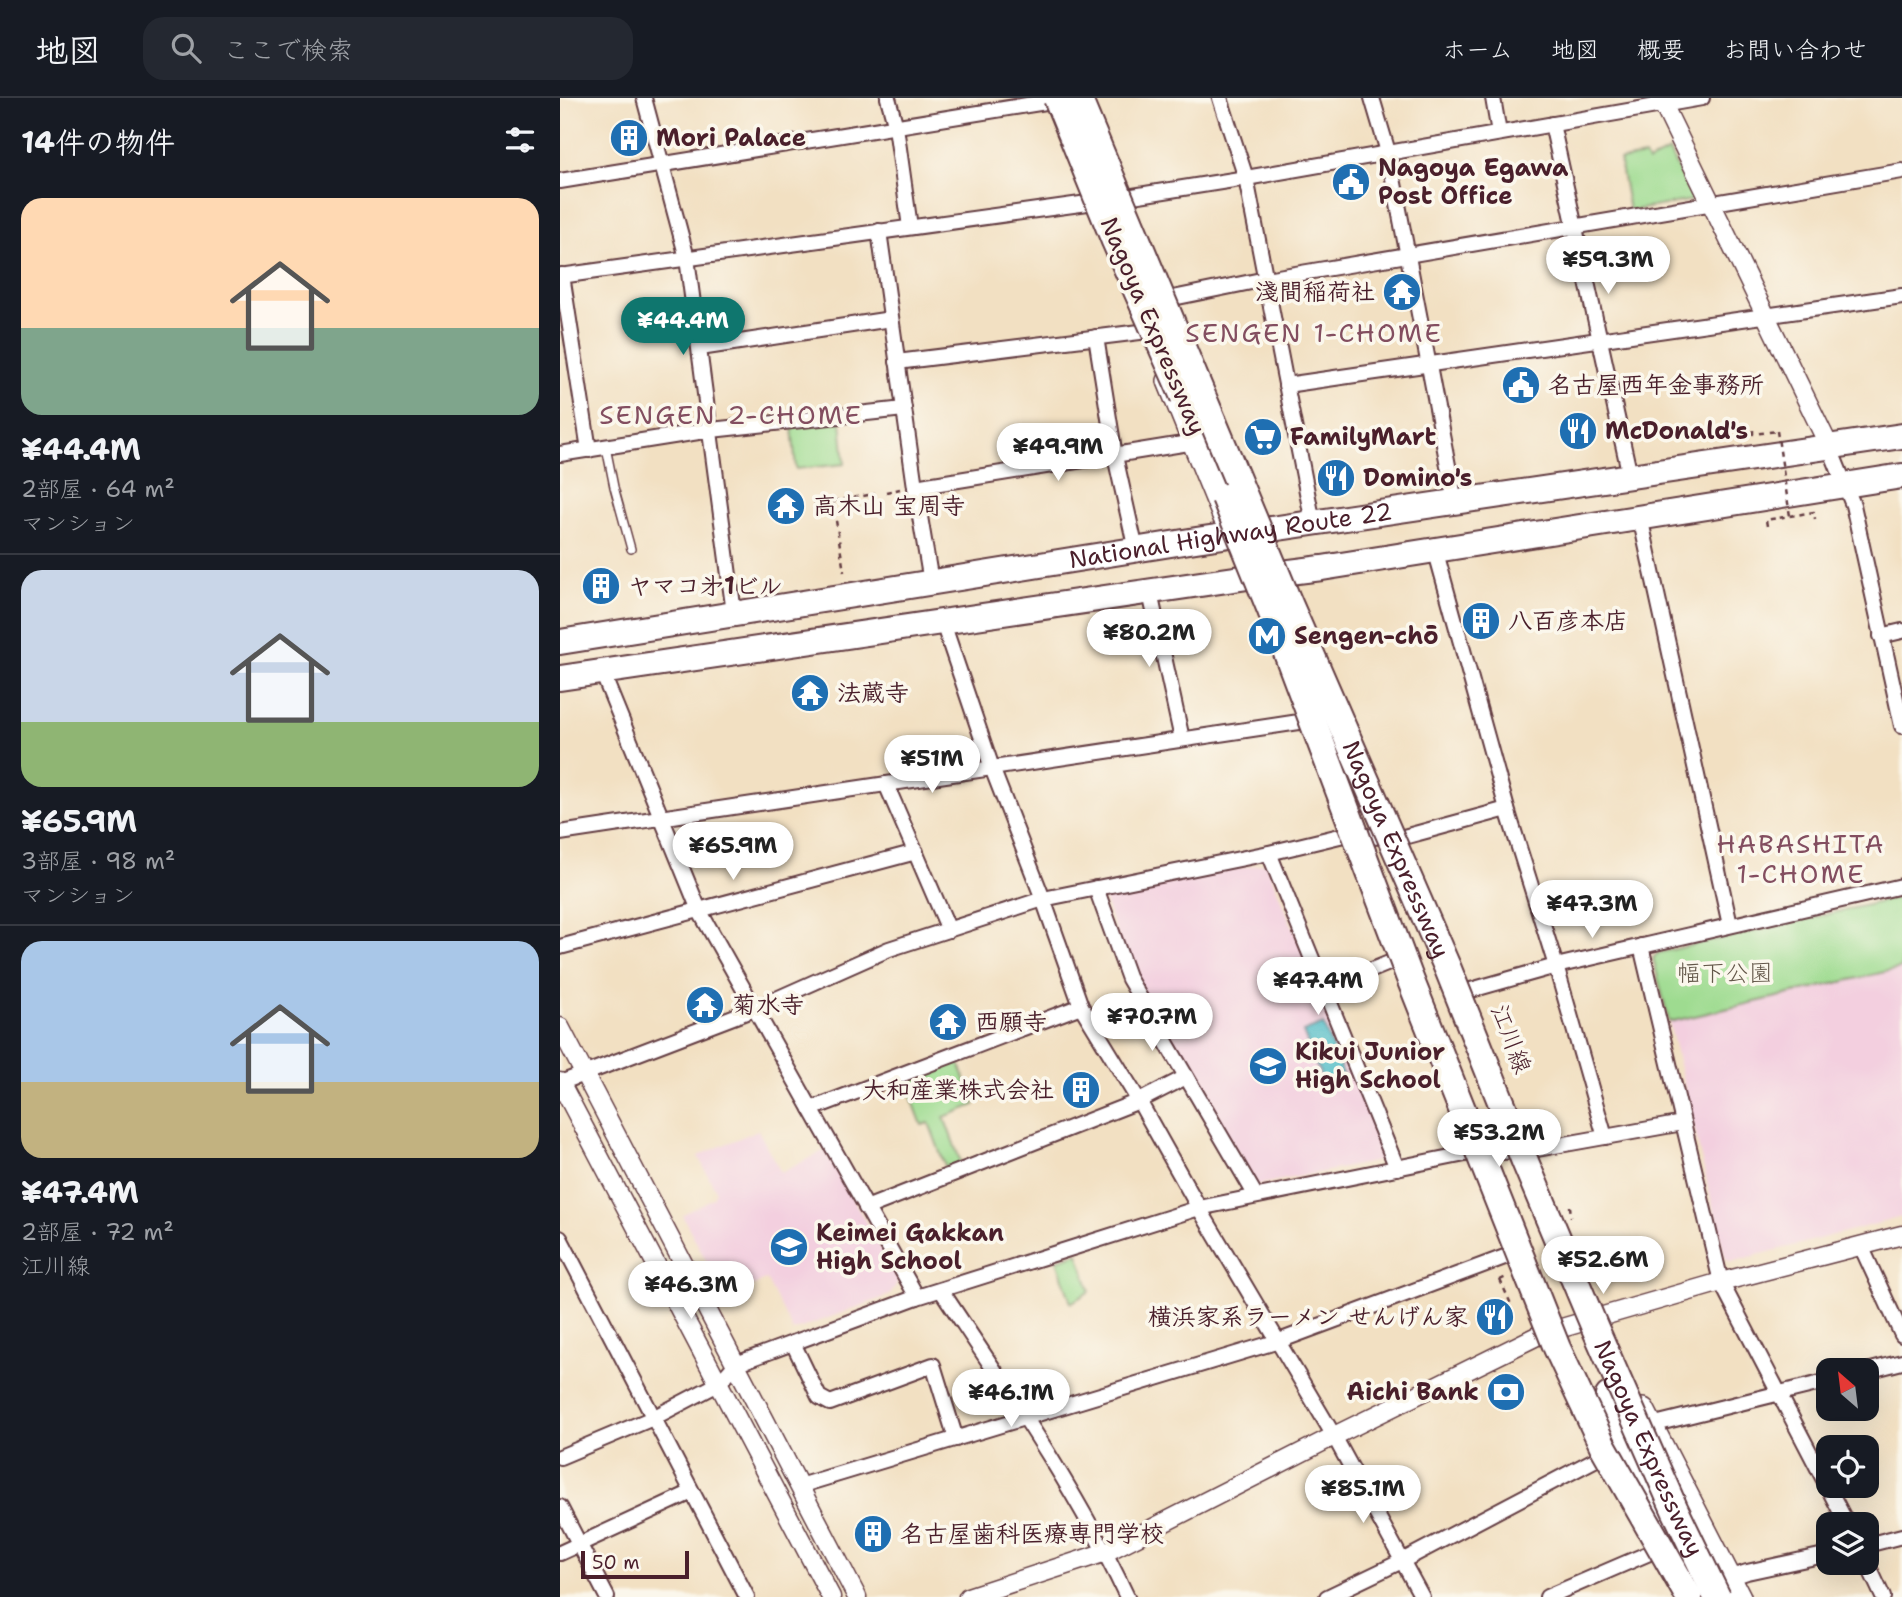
<!DOCTYPE html>
<html lang="ja">
<head>
<meta charset="utf-8">
<style>
  body { margin:0; font-family:"Shantell Sans","Klee One",sans-serif; background:#242831; color:#f1f3f6; height:100vh; display:flex; flex-direction:column; font-size:26px; white-space:nowrap }
  * { box-sizing:border-box; margin:0 }
  p { font-size:23px; color:#9ea1a6 }
  .icon { flex:none; width:38px; height:38px; fill:none; stroke:currentColor; stroke-width:2; stroke-linecap:round; stroke-linejoin:round }
  .map { position:relative; flex:1; overflow:hidden }
  .details { display:flex; flex-direction:column; background:#171b24; width:560px }
  .details>* { flex:none }
  .needle { width:46px; rotate:332deg }
  .buttons { position:absolute; left:1256px; top:1260px; display:grid; gap:14px }
  .buttons a { display:grid; place-items:center; width:63px; height:63px; border-radius:14px; background:#171b24; box-shadow:0 7px 28px #0002; font-size:35px }
  .scale { position:absolute; left:21px; bottom:18px; width:108px; box-sizing:border-box; padding-left:7px; border:4px solid #4a1f2b; border-top:0; font-size:19px; line-height:24px; white-space:nowrap; color:#4a1f2b; -webkit-text-stroke:5px #fbf7ec; paint-order:stroke }
  .price { position:absolute; translate:-50% -60px; padding:0 16px; border-radius:24px; background:#fff; color:#222; font-size:23px; line-height:46px; filter:drop-shadow(0 2px 4px #0008) }
  .price::after { content:''; position:absolute; left:50%; top:42px; width:21px; height:16px; margin-left:-10px; background:inherit; clip-path:polygon(0 0,100% 0,50% 100%) }
  .price.active { background:#0f766e; color:#fff }
  ul { padding:0; list-style:none }
  li { display:grid; align-content:center; gap:14px; height:371px; padding:0 21px }
  li+li { border-top:2px solid #363941 }
  li span { display:grid; place-items:center; height:217px; border-radius:21px; color:#555 }
  li>.icon { margin-inline-start:auto }
  span .icon { width:126px; height:126px; fill:#fffc; stroke-width:1 }
  li b { font-size:30px }
  h2 { display:flex; justify-content:space-between; align-items:center; height:84px; padding:0 21px; font-size:30px }
  header { display:flex; align-items:center; gap:42px; box-sizing:border-box; height:98px; padding:0 35px; background:#171b24; border-bottom:2px solid #363941 }
  header strong { font-size:33px }
  nav { display:flex; gap:38px; margin-inline-start:auto; font-size:24px }
  .search { width:490px; height:63px; background:#242831; display:flex; align-items:center; gap:18px; box-sizing:border-box; padding:0 24px; border-radius:21px; color:#9ea1a6; font-size:26px }
  main { display:flex; flex:1; min-height:0 }
  .map>svg:first-child { display:block }
</style>
</head>
<body>
<header>
<strong>地図</strong>
<div class="search"><svg class="icon" aria-label="search" viewBox="0 0 24 24"><circle cx="10" cy="10" r="6"/><path d="M15 15l6 6"/></svg>ここで検索</div>
<nav><a>ホーム</a><a>地図</a><a>概要</a><a>お問い合わせ</a></nav>
</header>
<main>
<section class="details">
<h2>14件の物件<svg class="icon" aria-label="filters" viewBox="0 0 24 24"><path d="M4 7h16M4 17h16"/><circle cx="9" cy="7" r="2"/><circle cx="15" cy="17" r="2"/></svg></h2>
<ul>
<li><span style="background:linear-gradient(#ffd9b3 60%,#7fa58c 0)"><svg class="icon" aria-label="home" viewBox="0 0 24 24"><path d="M3 11l9-7 9 7M6 9v11h12V9"/></svg></span><div><b>¥44.4M</b><p>2部屋 · 64 m²</p><p>マンション</p></div></li>
<li><span style="background:linear-gradient(#c9d6e8 70%,#8fb573 0)"><svg class="icon" aria-label="home" viewBox="0 0 24 24"><path d="M3 11l9-7 9 7M6 9v11h12V9"/></svg></span><div><b>¥65.9M</b><p>3部屋 · 98 m²</p><p>マンション</p></div></li>
<li><span style="background:linear-gradient(#a9c7e8 65%,#c2b280 0)"><svg class="icon" aria-label="home" viewBox="0 0 24 24"><path d="M3 11l9-7 9 7M6 9v11h12V9"/></svg></span><div><b>¥47.4M</b><p>2部屋 · 72 m²</p><p>江川線</p></div></li>
</ul>
</section>
<div class="map">
<svg width="1342" height="1499" viewBox="0 0 1342 1499">
  <rect width="100%" height="100%" fill="#fbf7ec"/>
  <filter id="ink" filterUnits="userSpaceOnUse"><feTurbulence type="fractalNoise" baseFrequency=".0143" numOctaves="2"/><feDisplacementMap in="SourceGraphic" scale="14" xChannelSelector="R" yChannelSelector="G"/><feConvolveMatrix kernelMatrix="1 2 1 2 8 2 1 2 1" color-interpolation-filters="sRGB"/></filter>
  <filter id="wash" filterUnits="userSpaceOnUse"><feTurbulence type="fractalNoise" baseFrequency=".00686" numOctaves="4" result="noise"/><feDisplacementMap in="SourceGraphic" scale="28" xChannelSelector="R" yChannelSelector="G"/><feGaussianBlur stdDeviation="1.57" result="paint"/><feColorMatrix in="noise" values="0 0 0 0 0 0 0 0 0 0 0 0 0 0 0 0 0 1.4 0 .05"/><feComposite in="paint" operator="in"/></filter>
  <g filter="url(#wash)">
    <rect width="100%" height="100%" fill="#f2e0c2"/>
    <g fill="#f3cfdf">
      <polygon points="706,765 827,1056 824,1062 697,1087 573,880 544,801 548,797"/>
      <polygon points="1342,870 1342,1119 1171,1164 1165,1160 1109,924"/>
      <polygon points="198,1032 221,1075 265,1052 339,1182 330,1197 233,1233 206,1181 166,1201 122,1117 153,1100 156,1093 138,1058"/>
    </g>
    <g fill="#9edb90" stroke="#747d5e" stroke-width="2">
      <polygon points="1109,53 1133,102 1069,113 1060,62 1085,58 1088,64"/>
      <polygon points="281,323 285,366 236,371 232,328"/>
      <polygon points="1342,799 1342,870 1109,924 1093,860 1098,855"/>
      <polygon points="398,962 415,1007 384,1019 401,1065 386,1070 369,1025 362,1027 345,982"/>
      <polygon points="518,1155 530,1193 511,1205 497,1162"/>
    </g>
    <polygon fill="#4cbac6" stroke="#4b6c78" stroke-width="2" points="763,926 783,976 763,984 743,934"/>
  </g>
  <g filter="url(#ink)">
    <g fill="none" stroke-linecap="round" stroke-linejoin="round">
      <g stroke="#633c42" stroke-width="10">
        <polyline id="service" points="46,349 54,389 71,451"/>
      </g>
      <g stroke="#633c42" stroke-width="18">
        <g id="minor">
          <polyline points="84,0 127,160 174,515"/>
          <polyline points="328,0 336,29 350,129"/>
          <polyline points="660,0 686,80 753,425"/>
          <polyline points="812,0 828,54 895,404"/>
          <polyline points="933,0 939,35"/>
          <polyline points="992,26 1070,378"/>
          <polyline points="0,83 492,3"/>
          <polyline points="319,133 355,389 371,484"/>
          <polyline points="2,177 29,352"/>
          <polyline points="0,178 535,104 686,80 1142,0"/>
          <polyline points="608,201 706,181 1342,73"/>
          <polyline points="536,239 555,358 576,452"/>
          <polyline points="140,250 331,221"/>
          <polyline points="337,264 588,233"/>
          <polyline points="726,287 1342,198"/>
          <polyline points="1269,348 1293,407 1342,628"/>
          <polyline points="0,356 151,332 344,311"/>
          <polyline points="355,389 635,344"/>
          <polyline points="1080,419 1170,827"/>
          <polyline points="875,451 947,711 996,868 1045,1039"/>
          <polyline points="590,495 622,641"/>
          <polyline points="383,525 432,670 483,801 521,908 579,1003 639,1110 774,1338 862,1499"/>
          <polyline points="1321,538 1342,533"/>
          <polyline points="42,574 139,812 357,1199"/>
          <polyline points="326,686 389,832"/>
          <polyline points="0,735 739,624"/>
          <polyline points="709,755 837,1070"/>
          <polyline points="536,790 569,881 696,1098"/>
          <polyline points="1081,848 1161,1184 1287,1426"/>
          <polyline points="0,849 356,754"/>
          <polyline points="765,891 834,863"/>
          <polyline points="904,894 996,868 1342,788"/>
          <polyline points="0,985 194,911 329,851 483,801 709,755 784,737 840,740 947,711"/>
          <polyline points="251,1011 521,908"/>
          <polyline points="306,1110 579,1003 626,979"/>
          <polyline points="0,1140 187,1499"/>
          <polyline points="1301,1148 1342,1237"/>
          <path d="M 381,1192 C 446,1290 517,1392 567,1499"/>
          <polyline points="233,1245 259,1299 270,1305 373,1267 396,1341"/>
          <polyline points="1307,1273 1342,1264"/>
          <polyline points="1091,1327 1269,1283"/>
          <polyline points="0,1359 93,1320 158,1286 176,1266 357,1199 639,1110 910,1055 966,1053 1123,1025"/>
          <polyline points="239,1388 719,1243 950,1157"/>
          <polyline points="0,1409 47,1499"/>
          <polyline points="1307,1447 1342,1438"/>
          <polyline points="0,1455 132,1394"/>
          <polyline points="1307,1465 1323,1499"/>
          <polyline points="1169,1480 1187,1474 1269,1456"/>
          <polyline points="767,1499 842,1463 1040,1359"/>
          <polyline points="987,1499 1094,1453"/>
        </g>
      </g>
      <g stroke="#633c42" stroke-width="21">
        <g id="tertiary">
          <polyline points="1100,0 1269,348"/>
          <polyline points="0,929 297,1499"/>
          <polyline points="0,984 271,1499"/>
          <polyline points="408,1499 546,1454 774,1338 981,1236 1161,1184 1342,1137"/>
        </g>
      </g>
      <g stroke="#633c42" stroke-width="26">
        <g id="primary">
          <polyline points="609,283 665,420"/>
          <polyline points="1083,1312 1179,1499"/>
        </g>
      </g>
      <g stroke="#633c42" stroke-width="28">
        <g id="trunk">
          <path id="s1" d="M 0,544 L 636,442 L 1342,338"/>
          <polyline points="0,580 688,479 762,470 1342,378"/>
        </g>
      </g>
      <g stroke="#633c42" stroke-width="30">
        <g id="motorway">
          <polyline points="1049,1298 1074,1346"/>
          <polyline points="1055,1333 1142,1499"/>
        </g>
      </g>
      <g stroke="#633c42" stroke-width="2.5" stroke-dasharray="5 5" stroke-linecap="butt">
        <polyline points="1193,332 1193,336 1217,333"/>
        <polyline points="326,394 340,391"/>
        <polyline points="273,403 284,474"/>
        <polyline points="254,406 315,396"/>
        <polyline points="1207,428 1206,422 1254,414 1255,421"/>
        <polyline points="1010,1108 1011,1119"/>
        <polyline points="940,1182 951,1206 946,1208"/>
      </g>
      <use href="#service" stroke="#fff" stroke-width="7"/>
      <use href="#minor" stroke="#fff" stroke-width="14"/>
      <use href="#tertiary" stroke="#fff" stroke-width="18"/>
      <use href="#primary" stroke="#fff" stroke-width="23"/>
      <use href="#trunk" stroke="#fff" stroke-width="24"/>
      <use href="#motorway" stroke="#fff" stroke-width="26"/>
      <g stroke="#633c42" stroke-width="30" stroke-linecap="butt">
        <g id="motorway-bridge">
          <polyline points="497,0 555,143 624,299"/>
          <path id="s2" d="M 518,0 L 730,508 L 888,871 L 966,1066 L 1035,1230 L 1115,1412 L 1157,1499"/>
          <polyline points="665,399 710,510 849,878 997,1250 1043,1348 1129,1499"/>
        </g>
      </g>
      <g stroke="#633c42" stroke-width="2.5" stroke-dasharray="5 5" stroke-linecap="butt">
        <polyline points="1217,333 1230,418"/>
        <polyline points="940,1182 948,1178"/>
      </g>
      <use href="#motorway-bridge" stroke="#fff" stroke-width="26"/>
    </g>
  </g>
  <defs>
    <g id="building-disc" transform="scale(2.0125)"><circle r="9.5" fill="#1f6fb2" stroke="#fbf7ec"/><path d="M-4-6H4V6H1V3H-1V6H-4ZM-2.5-4.3h1.7v1.8h-1.7ZM.8-4.3h1.7v1.8H.8ZM-2.5-1h1.7V.8h-1.7ZM.8-1h1.7V.8H.8Z" fill="#fff"/></g>
    <g id="civic-disc" transform="scale(2.0125)"><circle r="9.5" fill="#1f6fb2" stroke="#fbf7ec"/><path d="M-.6-6.5H3V-4.5H.6V-3L4-1V1h2V6H-6V1h2V-1L-.6-3ZM-1.2 2.5V6h2.4V2.5Z" fill="#fff"/></g>
    <g id="temple-disc" transform="scale(2.0125)"><circle r="9.5" fill="#1f6fb2" stroke="#fbf7ec"/><path d="M0-6L5-2H3V0L6.5 2.5H4V6H1.5V3h-3V6H-4V2.5H-6.5L-3 0V-2H-5Z" fill="#fff"/></g>
    <g id="restaurant-disc" transform="scale(2.0125)"><circle r="9.5" fill="#1f6fb2" stroke="#fbf7ec"/><path d="M-5-6h1v4h1v-4h1v4h1v-4h1v5L-1.5 .5V6h-2V.5L-5-1ZM5-6V6H3V1.5H1.5Q1.5-4 5-6Z" fill="#fff"/></g>
    <g id="supermarket-disc" transform="scale(2.0125)"><circle r="9.5" fill="#1f6fb2" stroke="#fbf7ec"/><path d="M-6-5.5h2.5l.6 2H6L4.5 2H-2.5L-4.4-4H-6ZM-1.5 3.2a1.3 1.3 0 1 0 .1 0ZM3 3.2a1.3 1.3 0 1 0 .1 0Z" fill="#fff"/></g>
    <g id="metro-disc" transform="scale(2.0125)"><circle r="9.5" fill="#1f6fb2" stroke="#fbf7ec"/><path d="M-5.5 5V-5H-3L0 0L3-5H5.5V5H3V-.5L0 4L-3-.5V5Z" fill="#fff"/></g>
    <g id="school-disc" transform="scale(2.0125)"><circle r="9.5" fill="#1f6fb2" stroke="#fbf7ec"/><path d="M0-5L7-2L0 1L-7-2ZM-4 1L0 2.5L4 1V4Q0 6-4 4Z" fill="#fff"/></g>
    <g id="bank-disc" transform="scale(2.0125)"><circle r="9.5" fill="#1f6fb2" stroke="#fbf7ec"/><path d="M-6-4H6V4H-6ZM0-2.3a2.3 2.3 0 1 0 0 4.6a2.3 2.3 0 1 0 0-4.6Z" fill="#fff"/></g>
  </defs>
  <g fill-rule="evenodd">
    <use href="#building-disc" x="69" y="40"/>
    <use href="#civic-disc" x="791" y="84"/>
    <use href="#temple-disc" x="842" y="194"/>
    <use href="#civic-disc" x="961" y="287"/>
    <use href="#restaurant-disc" x="1018" y="333"/>
    <use href="#supermarket-disc" x="703" y="339"/>
    <use href="#restaurant-disc" x="776" y="380"/>
    <use href="#temple-disc" x="226" y="408"/>
    <use href="#building-disc" x="41" y="488"/>
    <use href="#building-disc" x="921" y="523"/>
    <use href="#metro-disc" x="707" y="538"/>
    <use href="#temple-disc" x="250" y="595"/>
    <use href="#temple-disc" x="145" y="907"/>
    <use href="#temple-disc" x="388" y="924"/>
    <use href="#school-disc" x="708" y="968"/>
    <use href="#building-disc" x="521" y="992"/>
    <use href="#school-disc" x="229" y="1149"/>
    <use href="#restaurant-disc" x="935" y="1219"/>
    <use href="#bank-disc" x="946" y="1294"/>
    <use href="#building-disc" x="313" y="1436"/>
  </g>
  <g text-anchor="middle" stroke-width="7" stroke-linejoin="round" paint-order="stroke">
    <g font-size="24" font-weight="bold" fill="#4a1f2b" stroke="#fbf7ec" text-anchor="start">
      <text x="96" y="48">Mori Palace</text>
      <text x="818" y="78">Nagoya Egawa<tspan x="818" dy="28">Post Office</tspan></text>
      <text x="815" y="202" text-anchor="end">淺間稲荷社</text>
      <text x="988" y="295">名古屋西年金事務所</text>
      <text x="1045" y="341">McDonald's</text>
      <text x="730" y="347">FamilyMart</text>
      <text x="803" y="388">Domino's</text>
      <text x="253" y="416">高木山 宝周寺</text>
      <text x="68" y="496">ヤマコ㐧1ビル</text>
      <text x="948" y="531">八百彦本店</text>
      <text x="734" y="546">Sengen-chō</text>
      <text x="277" y="603">法蔵寺</text>
      <text x="172" y="915">菊水寺</text>
      <text x="415" y="932">西願寺</text>
      <text x="735" y="962">Kikui Junior<tspan x="735" dy="28">High School</tspan></text>
      <text x="494" y="1000" text-anchor="end">大和産業株式会社</text>
      <text x="256" y="1143">Keimei Gakkan<tspan x="256" dy="28">High School</tspan></text>
      <text x="908" y="1227" text-anchor="end">横浜家系ラーメン せんげん家</text>
      <text x="919" y="1302" text-anchor="end">Aichi Bank</text>
      <text x="340" y="1444">名古屋歯科医療専門学校</text>
    </g>
    <g font-size="24" fill="#4a1f2b" stroke="#fbf7ec">
      <text transform="translate(593 228) rotate(67)" y="8">Nagoya Expressway</text>
      <text dy="8" stroke="none"><textPath href="#s1" startOffset="679">National Highway Route 22</textPath></text>
      <text dy="8" stroke="none"><textPath href="#s2" startOffset="816">Nagoya Expressway</textPath></text>
      <text transform="translate(951 941) rotate(69)" y="8">江川線</text>
      <text dy="8" stroke="none"><textPath href="#s2" startOffset="1466">Nagoya Expressway</textPath></text>
    </g>
    <g font-size="24" fill="#635749" stroke="#fbf7ec">
      <text x="1165" y="883">幅下公園</text>
    </g>
    <g font-size="26" letter-spacing="2" fill="#834e60" stroke="#fbf7ec">
      <text x="754" y="244">SENGEN 1-CHOME</text>
      <text x="171" y="326">SENGEN 2-CHOME</text>
      <text x="1241" y="755">HABASHITA<tspan x="1241" dy="30">1-CHOME</tspan></text>
    </g>
  </g>
</svg>
<div class="buttons">
<a><svg class="needle" viewBox="-14 -14 28 28"><path d="M0-13l5 13h-10z" fill="#e53935"/><path d="M0 13l5-13h-10z" fill="#9ea1a6"/></svg></a>
<a><svg class="icon" aria-label="locate" viewBox="0 0 24 24"><circle cx="12" cy="12" r="6"/><path d="M12 2v4M12 18v4M2 12h4M18 12h4"/></svg></a>
<a><svg class="icon" aria-label="layers" viewBox="0 0 24 24"><path d="M12 4l9 5-9 5-9-5zM3 14l9 5 9-5"/></svg></a>
</div>
<div class="scale">50 m</div>
<b class="price" style="left:1048px;top:198px">¥59.3M</b>
<b class="price active" style="left:123px;top:259px">¥44.4M</b>
<b class="price" style="left:498px;top:385px">¥49.9M</b>
<b class="price" style="left:589px;top:571px">¥80.2M</b>
<b class="price" style="left:372px;top:697px">¥51M</b>
<b class="price" style="left:173px;top:784px">¥65.9M</b>
<b class="price" style="left:1032px;top:842px">¥47.3M</b>
<b class="price" style="left:758px;top:919px">¥47.4M</b>
<b class="price" style="left:592px;top:955px">¥70.7M</b>
<b class="price" style="left:939px;top:1071px">¥53.2M</b>
<b class="price" style="left:1043px;top:1198px">¥52.6M</b>
<b class="price" style="left:131px;top:1223px">¥46.3M</b>
<b class="price" style="left:451px;top:1331px">¥46.1M</b>
<b class="price" style="left:803px;top:1427px">¥85.1M</b>
</div>
</main>
</body>
</html>
